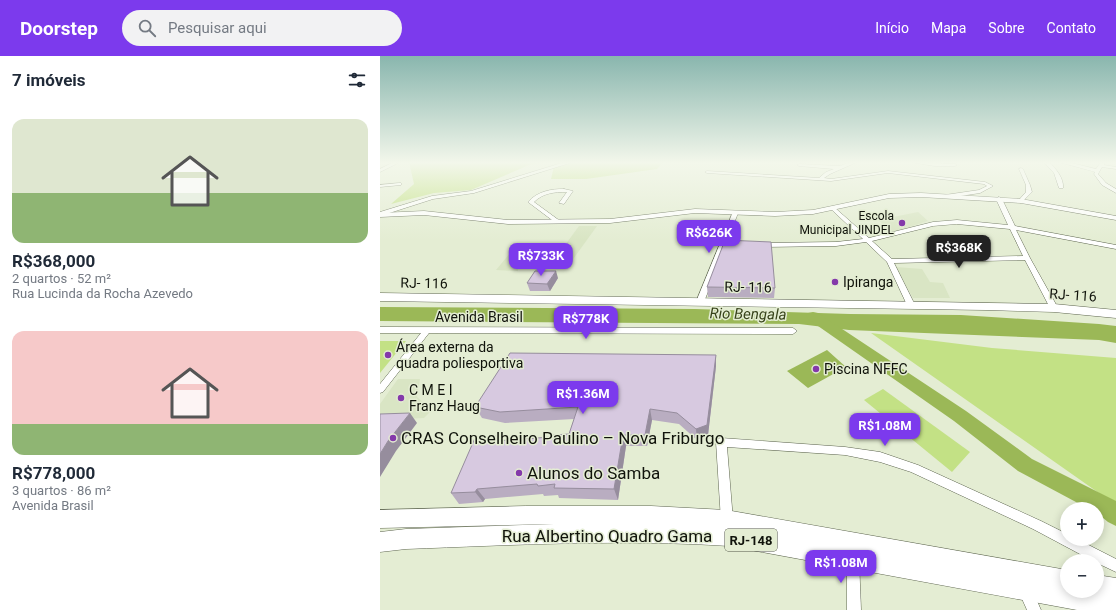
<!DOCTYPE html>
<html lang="pt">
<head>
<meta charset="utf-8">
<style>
  body { margin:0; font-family:Roboto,sans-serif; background:#f2f2f3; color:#1f2937; height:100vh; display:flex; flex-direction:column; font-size:15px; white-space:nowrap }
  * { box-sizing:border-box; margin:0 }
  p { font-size:13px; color:#747a83 }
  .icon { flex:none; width:22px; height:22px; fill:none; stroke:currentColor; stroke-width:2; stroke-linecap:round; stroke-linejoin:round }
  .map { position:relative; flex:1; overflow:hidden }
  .panel { display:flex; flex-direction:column; background:#fff; width:380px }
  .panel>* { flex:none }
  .controls { position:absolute; left:680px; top:446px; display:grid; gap:8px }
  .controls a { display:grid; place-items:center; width:44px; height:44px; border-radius:50%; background:#fff; box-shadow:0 2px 10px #0003; font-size:20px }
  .price { position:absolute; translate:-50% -34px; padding:0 9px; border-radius:8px; background:#7c3aed; color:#fff; font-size:13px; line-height:26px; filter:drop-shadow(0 1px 2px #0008) }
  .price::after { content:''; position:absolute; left:50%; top:24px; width:12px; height:9px; margin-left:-6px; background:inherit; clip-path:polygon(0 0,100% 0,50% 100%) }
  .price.selected { background:#222; color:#fff }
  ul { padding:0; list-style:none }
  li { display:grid; align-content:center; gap:8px; height:212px; padding:0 12px }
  li span { display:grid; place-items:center; height:124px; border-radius:12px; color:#555 }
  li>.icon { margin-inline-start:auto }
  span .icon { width:72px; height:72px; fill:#fffc; stroke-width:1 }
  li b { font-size:17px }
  h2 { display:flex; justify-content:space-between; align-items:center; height:48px; padding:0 12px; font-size:17px }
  header { display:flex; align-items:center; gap:24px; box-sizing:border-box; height:56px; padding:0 20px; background:#7c3aed; color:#fff }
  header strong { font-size:19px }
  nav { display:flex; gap:22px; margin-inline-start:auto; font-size:14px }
  .search { width:280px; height:36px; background:#f2f2f3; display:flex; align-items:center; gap:10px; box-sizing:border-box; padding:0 14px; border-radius:22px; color:#747a83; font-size:15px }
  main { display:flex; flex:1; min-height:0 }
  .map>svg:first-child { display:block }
</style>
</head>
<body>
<header>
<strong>Doorstep</strong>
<div class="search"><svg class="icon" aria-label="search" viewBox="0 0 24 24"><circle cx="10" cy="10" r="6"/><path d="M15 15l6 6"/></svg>Pesquisar aqui</div>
<nav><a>Início</a><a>Mapa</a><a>Sobre</a><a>Contato</a></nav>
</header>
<main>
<section class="panel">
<h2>7 imóveis<svg class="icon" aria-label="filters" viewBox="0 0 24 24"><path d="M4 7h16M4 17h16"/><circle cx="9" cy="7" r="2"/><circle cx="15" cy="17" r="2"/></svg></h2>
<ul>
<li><span style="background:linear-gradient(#dfe7d0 60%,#8fb573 0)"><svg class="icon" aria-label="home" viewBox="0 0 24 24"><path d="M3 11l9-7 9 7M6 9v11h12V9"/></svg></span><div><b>R$368,000</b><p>2 quartos · 52 m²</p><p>Rua Lucinda da Rocha Azevedo</p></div></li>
<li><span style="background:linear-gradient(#f6c9c9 75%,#8fb573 0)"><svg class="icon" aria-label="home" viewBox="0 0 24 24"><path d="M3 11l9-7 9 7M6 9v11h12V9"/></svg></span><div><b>R$778,000</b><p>3 quartos · 86 m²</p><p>Avenida Brasil</p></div></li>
</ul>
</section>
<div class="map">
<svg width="736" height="554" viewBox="0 0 736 554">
  <rect width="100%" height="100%" fill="#e4edd3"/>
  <g fill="#d9e5c4">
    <polygon points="538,156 548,165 513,176 498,164"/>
    <polygon points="199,170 217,170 191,206 172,207"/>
    <polygon points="136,190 163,190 162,192 169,193 153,212 138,213 138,215 116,214"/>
    <polygon points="516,211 542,213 550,226 563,227 570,242 533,242"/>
    <polygon points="18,323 40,323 37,341 52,354 44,362 0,364 0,348"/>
  </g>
  <g fill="#c3e185">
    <polygon points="29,106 170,106 149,109 91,134 54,137 11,148 34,128"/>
    <polygon points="175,106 283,106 277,113 206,123 171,123"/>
    <polygon points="491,277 612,292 736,302 736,449"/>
    <polygon points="0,285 26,285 0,317"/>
    <polygon points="503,333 590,396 572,416 484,344"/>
  </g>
  <g fill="#9bb857">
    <polygon points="0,251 315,253 470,258 581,259 719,268 736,270 736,287 719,284 469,274 419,268 0,265"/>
    <polygon points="447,294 466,311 428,332 407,315"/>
  </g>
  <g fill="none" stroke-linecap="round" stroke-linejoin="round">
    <polygon fill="#9bb857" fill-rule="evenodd" points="433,256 438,257 586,355 652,403 736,445 736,470 728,466 717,457 717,453 709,453 638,415 574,365 428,263 426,260 428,257"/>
    <g stroke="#5d654f" stroke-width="1">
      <g id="minor">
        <polygon points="14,106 20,106 0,116 0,113"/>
        <polygon points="185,106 193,106 94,137 53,143 0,160 0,156 52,140 91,135"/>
        <polygon points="470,106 477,106 450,118 444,122 451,123 508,115 605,126 613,130 600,137 567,142 565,141 565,139 599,134 607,130 604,128 508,117 451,125 327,117 325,116 327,115 439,122 446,116 454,113 419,110 417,109 419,108 460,110"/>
        <polygon points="530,106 575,108 577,109 575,110 555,110"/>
        <path d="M 664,106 L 669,106 C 676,113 684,122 683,132 L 679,132 L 674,117 Z"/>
        <polygon points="679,106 688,106 716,113 721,106 725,106 724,109 736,111 736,113 722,111 718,118 726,127 736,133 736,137 722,129 714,118 715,116"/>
        <polygon points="641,112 643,113 650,129 652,136 641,147 638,145 646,136 646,129 639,113"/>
        <polygon points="19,127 21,127 21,129 0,131 0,129"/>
        <path d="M 184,133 L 193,135 L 184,148 L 179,147 L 187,136 C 174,136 163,137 154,146 L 180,165 L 180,167 L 176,167 L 148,146 C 158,135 171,133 184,133 Z"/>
        <path d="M 619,141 L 622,143 L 635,170 L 736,189 L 736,193 L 636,174 L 650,202 L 678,252 L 674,254 L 670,252 L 645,204 L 514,207 L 535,249 L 531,251 L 527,249 L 507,206 L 486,186 L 456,190 L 382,191 L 379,189 L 382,187 L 456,186 L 483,183 L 452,154 L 452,152 L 454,151 L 489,182 L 553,166 L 577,164 L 628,169 L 616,143 ZM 577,168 L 630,173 L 643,200 L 512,203 L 492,185 L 553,170 Z"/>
        <polygon points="353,156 358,157 324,246 323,248 317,248 316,246"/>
        <polygon points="0,271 413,272 417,275 413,278 49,277 3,336 0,337 0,328 41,277 0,277"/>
        <polygon points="341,382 465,391 500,396 538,409 661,465 687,478 687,483 697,483 736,503 736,516 717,507 717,505 713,505 653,473 531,416 500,406 465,399 347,391 353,464 351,468 347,470 343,468 341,464 336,386 337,383"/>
        <polygon points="473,497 478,498 479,503 481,554 467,554 467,503 468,498"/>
        <polygon points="646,529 651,531 661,554 647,554 639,536 641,531"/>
      </g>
    </g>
    <g stroke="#5d654f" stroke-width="1">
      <polygon id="tertiary" points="541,137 641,143 736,160 736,164 641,147 541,141 509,142 433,158 395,160 315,157 230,167 128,168 44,159 0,161 0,157 44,155 128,164 230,163 315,153 395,156 433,154 509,138"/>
    </g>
    <g stroke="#5d654f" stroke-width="1">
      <g id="primary">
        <polygon points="0,237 674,248 736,254 736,262 674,256 606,254 0,245"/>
        <path d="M 146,450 L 271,450 L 346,454 L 687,514 L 687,535 L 717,535 L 717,519 L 736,522 L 736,554 L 697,554 L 349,490 C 241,483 134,489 26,493 L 0,496 L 0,476 L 26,473 L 174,468 L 0,472 L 0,454 Z"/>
      </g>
    </g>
    <use href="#minor" fill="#fff" fill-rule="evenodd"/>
    <use href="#tertiary" fill="#fff" fill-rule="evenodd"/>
    <use href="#primary" fill="#fff" fill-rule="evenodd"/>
  </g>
  <g fill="#b9adc1">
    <polygon points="178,222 170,235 150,235 147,227"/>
    <polygon points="327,231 395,232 394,242 328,241"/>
    <polygon points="336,299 336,310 328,379 317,384 299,368 272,364 267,390 246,390 238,444 179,442 178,439 164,440 163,438 105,443 103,446 79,448 71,437 120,385 171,381 189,378 194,363 125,367 102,362 95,351"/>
  </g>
  <g fill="#968d9d">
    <polygon points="176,215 178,222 170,235 167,228"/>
    <polygon points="336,299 336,310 328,379 317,384 316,373"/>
    <polygon points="270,353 272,364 267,390 265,379"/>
    <polygon points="30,357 37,367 16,395 0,421 0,398 8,385"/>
    <polygon points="243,379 246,390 238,444 234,433"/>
    <polygon points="117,380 123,391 116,385"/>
    <polygon points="97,433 105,443 103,446 95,436"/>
  </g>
  <g fill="#d7c9e0" stroke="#968d9d">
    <polygon points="345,184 391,186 395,232 327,231"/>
    <polygon points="155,215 176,215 167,228 147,227"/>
    <polygon points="130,297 336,299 327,369 316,373 297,357 270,353 265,379 243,379 234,433 174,432 175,428 158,430 157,428 97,433 95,436 71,437 95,382 117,380 116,385 171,381 173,379 189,378 198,351 120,356 95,351"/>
    <polygon points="30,357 8,385 0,398 0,358"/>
  </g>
  <linearGradient id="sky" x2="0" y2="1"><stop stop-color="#89b6ae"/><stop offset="0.58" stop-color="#f3f7eb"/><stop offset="1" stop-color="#f3f7eb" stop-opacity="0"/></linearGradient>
  <rect width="736" height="184" fill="url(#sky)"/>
  <g fill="#8439aa" stroke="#e4edd3" stroke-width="1.5">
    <circle cx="522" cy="167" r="4"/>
    <circle cx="455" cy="226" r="4"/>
    <circle cx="8" cy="299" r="4"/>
    <circle cx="436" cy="313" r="4"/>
    <circle cx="21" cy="342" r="4"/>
    <circle cx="13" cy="382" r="4"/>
    <circle cx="139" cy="417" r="4"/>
  </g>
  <g text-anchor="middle" stroke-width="3" stroke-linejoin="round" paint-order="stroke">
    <g font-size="12" fill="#10130b" stroke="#e4edd3" text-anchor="end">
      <text x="514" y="164">Escola<tspan x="514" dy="14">Municipal JINDEL</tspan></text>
    </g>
    <rect fill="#e4edd3" stroke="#505447" stroke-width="1" x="345" y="473" width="52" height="22" rx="3"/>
    <g font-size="13" font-weight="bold" fill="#10130b">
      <text x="371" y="489">RJ-148</text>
    </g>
    <g font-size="14" fill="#10130b" stroke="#e4edd3" text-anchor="start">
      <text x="463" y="231">Ipiranga</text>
      <text x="16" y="296">Área externa da<tspan x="16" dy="16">quadra poliesportiva</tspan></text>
      <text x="444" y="318">Piscina NFFC</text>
      <text x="29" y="339">C M E I<tspan x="29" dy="16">Franz Haug</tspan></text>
    </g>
    <g font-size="14" fill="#10130b" stroke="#e4edd3">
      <text transform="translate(44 227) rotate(1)" y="5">RJ- 116</text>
      <text transform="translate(368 231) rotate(1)" y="5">RJ- 116</text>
      <text transform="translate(693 239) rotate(4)" y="5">RJ- 116</text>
      <text x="99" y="266">Avenida Brasil</text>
    </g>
    <g font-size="15" font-style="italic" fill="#37431a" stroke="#e4edd3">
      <text transform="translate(368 258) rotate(1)" y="5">Rio Bengala</text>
    </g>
    <g font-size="17" fill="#10130b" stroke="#e4edd3" text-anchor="start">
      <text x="21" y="388">CRAS Conselheiro Paulino – Nova Friburgo</text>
      <text x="147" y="423">Alunos do Samba</text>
    </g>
    <g font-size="17" fill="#10130b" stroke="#e4edd3">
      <text x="227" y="486">Rua Albertino Quadro Gama</text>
    </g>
  </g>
</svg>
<div class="controls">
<a>+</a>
<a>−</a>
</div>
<b class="price" style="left:329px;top:198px">R$626K</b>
<b class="price selected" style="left:579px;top:213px">R$368K</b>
<b class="price" style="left:161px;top:221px">R$733K</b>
<b class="price" style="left:206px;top:284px">R$778K</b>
<b class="price" style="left:203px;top:359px">R$1.36M</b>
<b class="price" style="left:505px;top:391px">R$1.08M</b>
<b class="price" style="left:461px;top:528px">R$1.08M</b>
</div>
</main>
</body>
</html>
